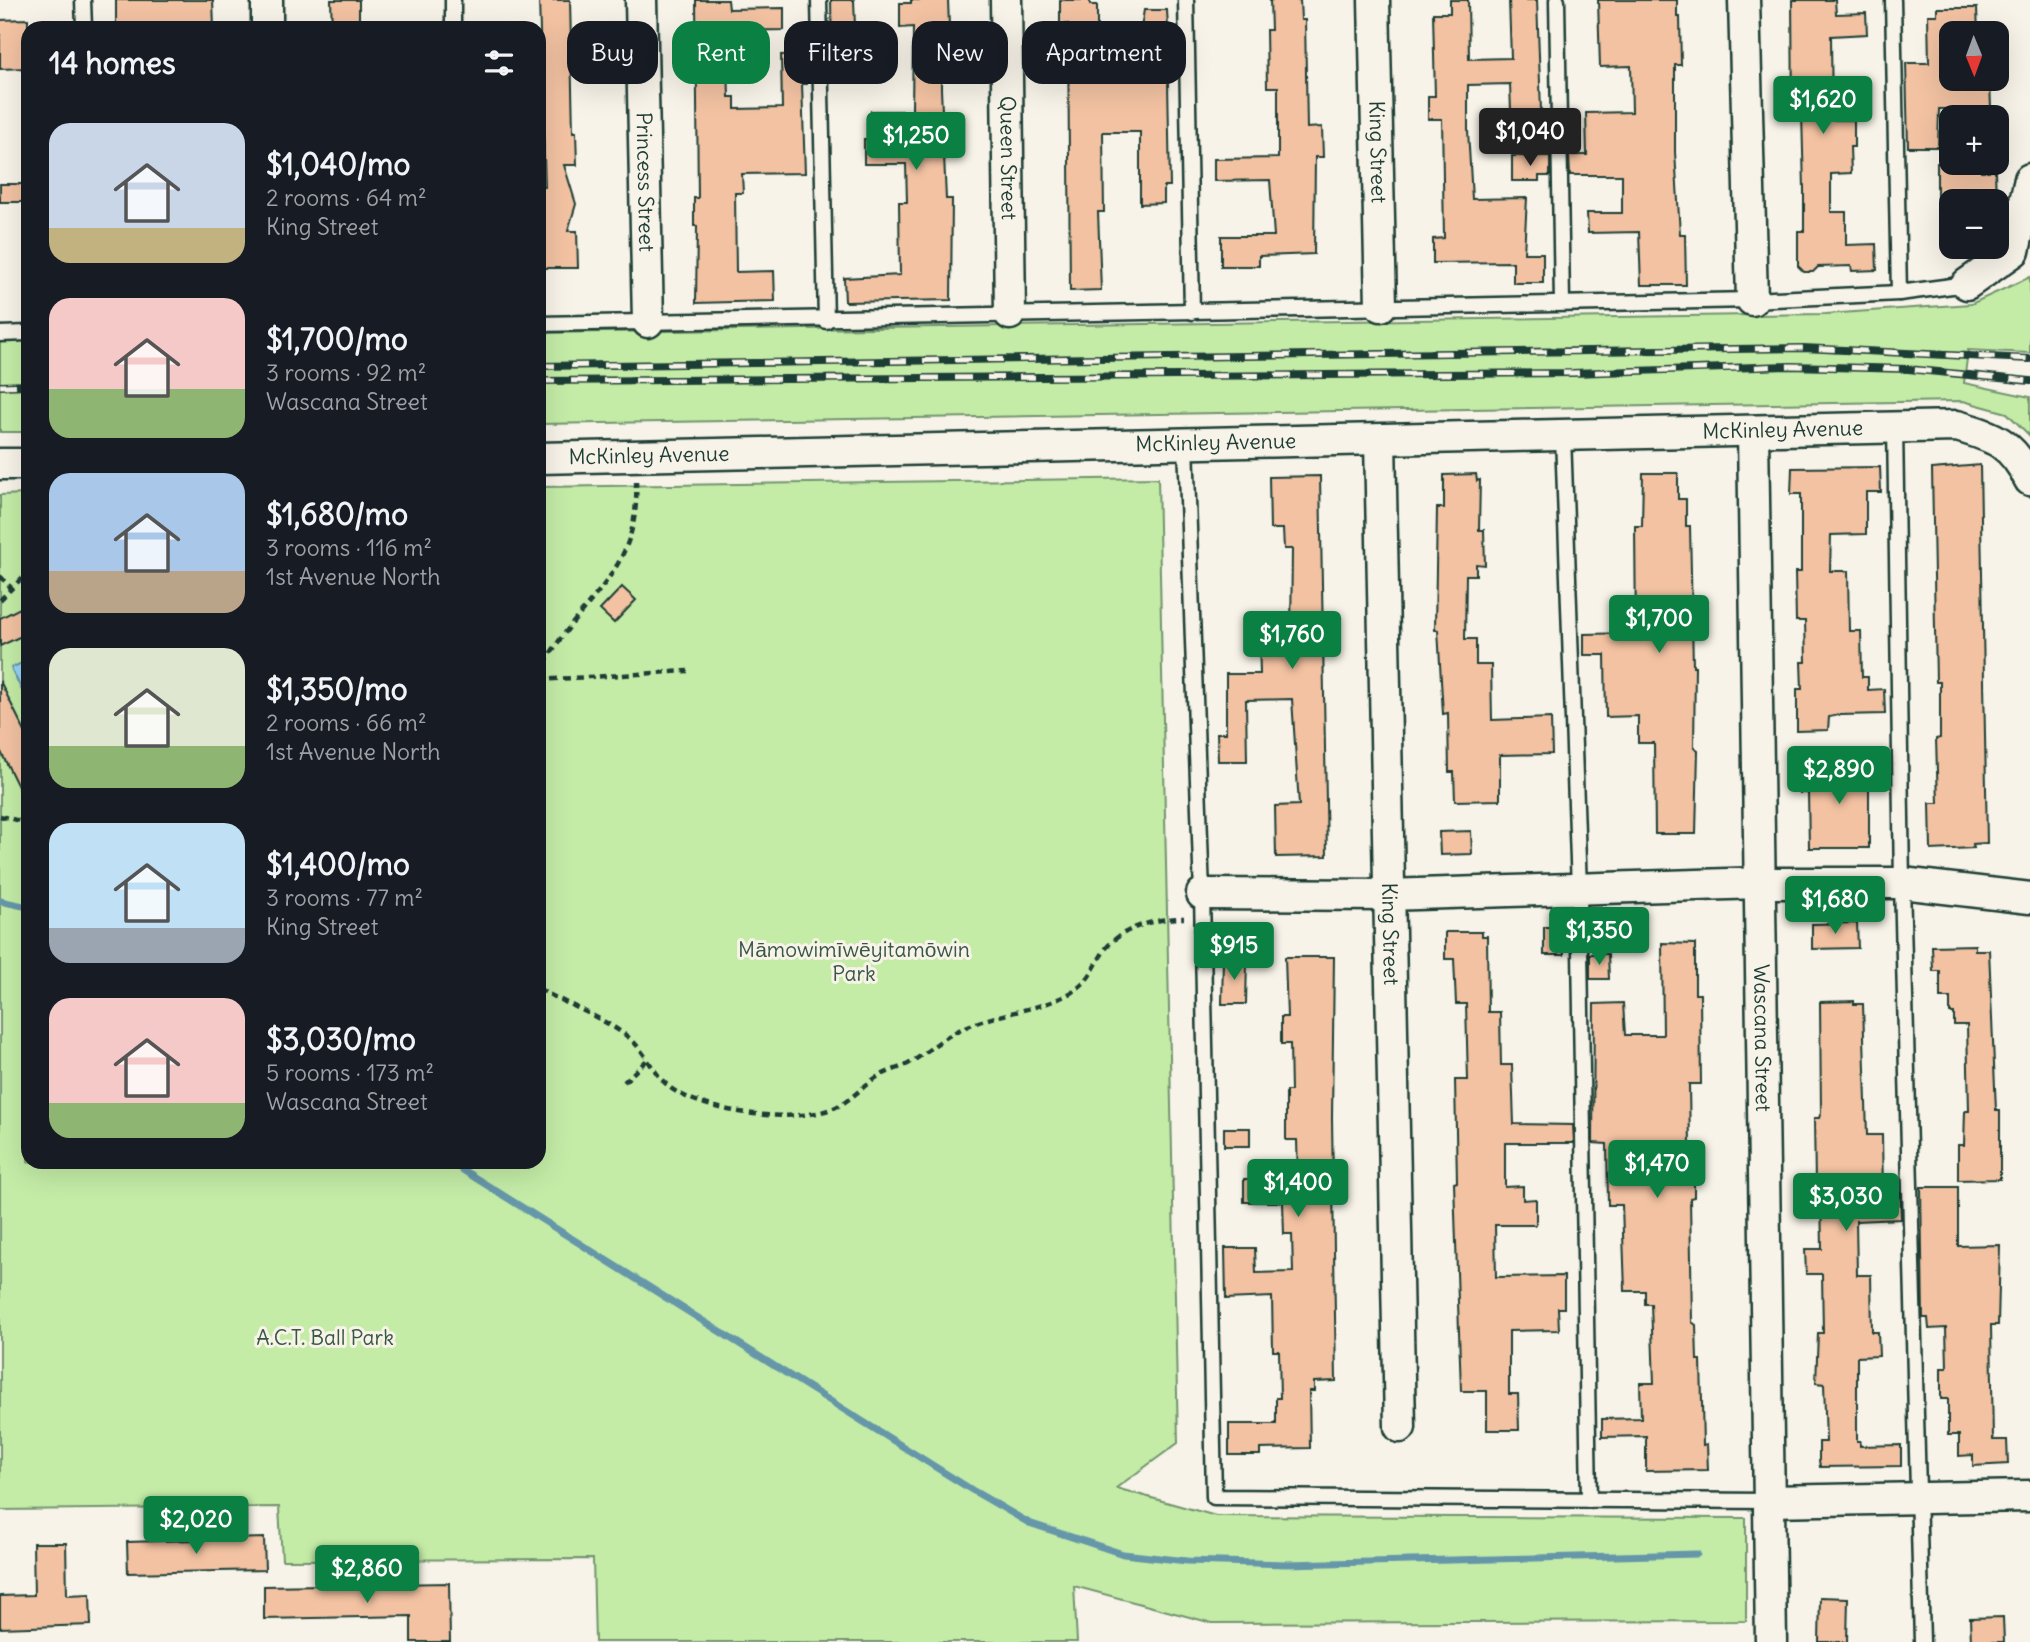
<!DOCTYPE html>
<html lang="en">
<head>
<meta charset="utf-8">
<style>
  body { margin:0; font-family:Delius,sans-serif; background:#242831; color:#f1f3f6; height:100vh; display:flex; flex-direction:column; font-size:26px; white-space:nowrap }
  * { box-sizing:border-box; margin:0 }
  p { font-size:23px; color:#9ea1a6 }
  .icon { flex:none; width:38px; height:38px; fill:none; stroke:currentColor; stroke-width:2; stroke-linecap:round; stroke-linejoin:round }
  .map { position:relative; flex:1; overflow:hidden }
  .sheet { position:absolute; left:21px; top:21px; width:525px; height:1148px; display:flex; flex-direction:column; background:#171b24; border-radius:21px; box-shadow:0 7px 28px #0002 }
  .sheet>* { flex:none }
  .top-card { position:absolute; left:567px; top:21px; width:665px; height:63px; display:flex; gap:14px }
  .needle { width:46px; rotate:179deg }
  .controls { position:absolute; left:1939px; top:21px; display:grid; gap:14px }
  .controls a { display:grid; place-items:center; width:70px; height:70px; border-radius:14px; background:#171b24; box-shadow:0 7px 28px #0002; font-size:35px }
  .price { position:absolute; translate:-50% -60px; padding:0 16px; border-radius:7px; background:#0b8043; color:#fff; font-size:23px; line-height:46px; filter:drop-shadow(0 2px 4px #0008) }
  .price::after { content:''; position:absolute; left:50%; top:42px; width:21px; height:16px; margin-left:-10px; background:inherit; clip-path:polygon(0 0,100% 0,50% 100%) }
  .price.active { background:#222; color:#fff }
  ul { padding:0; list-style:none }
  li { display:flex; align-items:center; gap:21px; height:175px; padding:0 28px }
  li span { display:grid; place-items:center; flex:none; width:196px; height:140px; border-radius:21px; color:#555 }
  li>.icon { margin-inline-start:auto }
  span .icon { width:84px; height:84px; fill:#fffc; stroke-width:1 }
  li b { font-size:30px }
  h2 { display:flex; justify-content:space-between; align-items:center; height:84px; padding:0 28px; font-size:30px }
  .chip { padding:0 24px; border-radius:21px; background:#171b24; box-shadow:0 7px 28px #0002; font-size:24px; line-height:63px }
  .chip.active { background:#0b8043; color:#fff }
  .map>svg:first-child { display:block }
</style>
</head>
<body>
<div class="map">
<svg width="2030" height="1642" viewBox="0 0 2030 1642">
  <rect width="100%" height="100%" fill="#f7f3e8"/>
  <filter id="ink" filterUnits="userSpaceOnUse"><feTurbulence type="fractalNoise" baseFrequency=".0143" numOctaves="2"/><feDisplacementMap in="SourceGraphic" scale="14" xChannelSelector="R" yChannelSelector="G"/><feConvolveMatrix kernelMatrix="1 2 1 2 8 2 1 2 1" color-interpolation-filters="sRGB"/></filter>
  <g filter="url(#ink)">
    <g fill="#c4eca7" stroke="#72946e" stroke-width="2">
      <polygon points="2030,277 2030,353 1968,350 1964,383 2030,397 2030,436 2007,413 1963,401 539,424 539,333 1826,314 1971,304"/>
      <rect x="0" y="341" width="28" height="91"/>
      <polygon points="1158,478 1178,1443 1116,1488 1216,1516 1746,1518 1746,1621 1212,1623 1074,1586 1077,1642 595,1642 593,1559 282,1560 279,1507 0,1510 0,495 28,494 28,1162 539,1162 539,487"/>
    </g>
    <polygon fill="#96d3f7" stroke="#6697a9" stroke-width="2" points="28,660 28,703 11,668"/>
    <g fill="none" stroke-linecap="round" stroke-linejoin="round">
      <g stroke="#6697a9" stroke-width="7">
        <polyline points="0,901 28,907"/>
        <polyline points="450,1162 972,1490 1029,1523 1123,1554 1187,1561 1286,1564 1697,1554"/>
      </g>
    </g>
    <g fill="#f2c2a2" stroke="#1f3d34" stroke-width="2">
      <polygon points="116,0 213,0 214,28 116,25"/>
      <polygon points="331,0 359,0 359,28 332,28"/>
      <polygon points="539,0 570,0 573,132 576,132 577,165 564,165 576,204 568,231 577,231 578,268 544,268 543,221 539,221 539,187 545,187"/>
      <polygon points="696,0 728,0 729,9 784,8 784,30 727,31 729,97 735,97 735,109 782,108 781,55 807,54 807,84 802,84 805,173 742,174 743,193 735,193 736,272 774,271 775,301 696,303 697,226 694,226 694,198 698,198"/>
      <polygon points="831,0 854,0 856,53 832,54"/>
      <polygon points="911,0 948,0 949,26 941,26 941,89 946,199 952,199 951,300 845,302 844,278 900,275 899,202 907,202 906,164 864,164 864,139 871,139 871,111 912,111 913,27 900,28 900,3 911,3"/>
      <polygon points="1060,0 1090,0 1090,5 1097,5 1097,28 1141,28 1144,10 1167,10 1171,82 1168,82 1170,186 1164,186 1164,203 1140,204 1140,132 1103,132 1104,212 1098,212 1101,290 1070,291 1068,24 1060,25"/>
      <polygon points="1270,0 1300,0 1301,20 1305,20 1307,128 1322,127 1323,157 1315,157 1314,254 1259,256 1259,266 1221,266 1221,236 1274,236 1270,180 1214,181 1214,159 1278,158 1278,87 1267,87 1266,30 1271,30"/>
      <polygon points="1450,0 1468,0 1469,59 1511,58 1509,0 1537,0 1541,111 1511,111 1510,84 1468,85 1468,130 1472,199 1527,198 1524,253 1543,253 1543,283 1513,283 1513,262 1433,263 1433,239 1444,238 1442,119 1428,119 1428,96 1435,96 1433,13 1450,13"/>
      <polygon points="1598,0 1677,0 1677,17 1680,17 1681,65 1675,65 1675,152 1680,234 1685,234 1686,285 1641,285 1639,232 1588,233 1587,213 1622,213 1622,175 1570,175 1569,155 1587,155 1586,113 1632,112 1631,66 1600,67"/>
      <polygon points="1792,0 1835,0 1836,14 1866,13 1867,34 1831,36 1832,120 1854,120 1854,147 1850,147 1851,173 1831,174 1831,212 1846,212 1846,245 1876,244 1877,270 1852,271 1851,266 1818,267 1813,272 1804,272 1798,266 1798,231 1804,231 1804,189 1802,114 1793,114"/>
      <polygon points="1937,8 1977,8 1978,33 1951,33 1951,79 1990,79 1991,109 1939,109 1938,147 1908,147 1906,63 1929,63 1928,15 1937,15"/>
      <polygon points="28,19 28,68 0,69 0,20"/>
      <polygon points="1512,156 1550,156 1550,176 1539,176 1539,181 1512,181"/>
      <polygon points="1937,163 1981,163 1981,171 1995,171 1996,199 1937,199"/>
      <rect x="0" y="184" width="28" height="18"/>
      <polygon points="1980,465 1987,843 1973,844 1974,848 1931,850 1930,803 1938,803 1936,739 1940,738 1940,682 1936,682 1932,469"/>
      <polygon points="1880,467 1881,492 1866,492 1866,534 1831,535 1830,571 1848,571 1849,631 1861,631 1862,677 1868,677 1868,690 1884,689 1885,714 1839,715 1829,717 1828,730 1797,731 1797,689 1802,689 1801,662 1806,662 1805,621 1796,621 1795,572 1801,572 1801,494 1791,494 1792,468"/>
      <polygon points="1643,473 1678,473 1678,499 1686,499 1686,526 1690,526 1693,666 1695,666 1694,747 1698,750 1696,834 1655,834 1654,743 1638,743 1638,716 1606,717 1605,655 1584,655 1584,634 1636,633 1635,526 1642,526"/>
      <polygon points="1476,474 1477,481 1480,480 1479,530 1484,530 1485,565 1476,564 1476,575 1466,575 1465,639 1476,639 1476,665 1491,665 1492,720 1551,718 1552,754 1500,755 1500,800 1455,801 1454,772 1449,772 1448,713 1443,714 1438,630 1435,630 1437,508 1444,508 1444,475"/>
      <polygon points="1320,476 1327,856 1276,857 1275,806 1299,805 1292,699 1246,700 1247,761 1218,761 1217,733 1226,733 1226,674 1260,674 1259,638 1291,638 1292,549 1284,549 1283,529 1270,529 1269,477"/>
      <polygon points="622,587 636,600 614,623 600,610"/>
      <polygon points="28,604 28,633 0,646 0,618"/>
      <polygon points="0,681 28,738 28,807 0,750"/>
      <polygon points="1800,768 1879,769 1879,787 1869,788 1869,848 1809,848 1808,793 1800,793"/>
      <polygon points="1471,831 1472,854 1440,855 1439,832"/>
      <polygon points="1857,923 1858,948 1812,949 1812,924"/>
      <rect x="1544" y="927" width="20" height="28"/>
      <polygon points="1445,932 1482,932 1482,936 1487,936 1488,1012 1500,1012 1501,1065 1512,1065 1514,1124 1573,1125 1574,1143 1505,1143 1505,1187 1523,1186 1523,1200 1536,1199 1536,1225 1495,1225 1496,1277 1564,1276 1564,1308 1558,1308 1559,1330 1509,1331 1509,1394 1518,1394 1519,1430 1487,1430 1487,1391 1461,1391 1454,1183 1457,1182 1455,1080 1468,1080 1466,1004 1456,1004 1454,959 1445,959"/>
      <polygon points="1662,943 1695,944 1695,994 1700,994 1701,1084 1689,1084 1690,1146 1699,1145 1699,1168 1694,1168 1694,1197 1690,1198 1692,1322 1696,1325 1697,1360 1701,1360 1703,1445 1707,1444 1708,1470 1646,1471 1646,1436 1602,1437 1602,1419 1641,1418 1640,1383 1654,1383 1651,1304 1645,1304 1645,1291 1625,1291 1622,1205 1608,1205 1607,1144 1593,1143 1594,1004 1623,1003 1625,1035 1663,1035"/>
      <polygon points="1975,945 1975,950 1989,950 1996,1110 2000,1110 2000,1179 1958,1180 1958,1145 1964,1145 1965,1111 1969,1111 1967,1025 1954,1025 1954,1013 1950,1013 1950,998 1940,998 1940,971 1933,971 1932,946"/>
      <polygon points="1590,954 1608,954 1609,979 1590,979"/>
      <polygon points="1285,957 1334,957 1332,1118 1336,1381 1314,1382 1314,1391 1309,1391 1310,1448 1260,1449 1260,1455 1229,1455 1229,1424 1276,1424 1276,1398 1280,1398 1279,1351 1273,1351 1272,1297 1226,1299 1225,1248 1255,1248 1256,1273 1293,1272 1292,1234 1284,1234 1283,1202 1244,1202 1244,1179 1298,1178 1297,1140 1286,1140 1286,1091 1291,1091 1290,1044 1281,1044 1281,1017 1287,1017"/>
      <polygon points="1223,959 1247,959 1246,1004 1222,1004"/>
      <polygon points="1854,1001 1854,1004 1863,1004 1867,1135 1882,1135 1883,1192 1900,1192 1901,1219 1856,1221 1857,1275 1871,1275 1872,1332 1878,1332 1879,1356 1857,1357 1857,1441 1860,1441 1860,1446 1901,1445 1901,1466 1820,1467 1819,1460 1819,1442 1826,1442 1824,1384 1816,1383 1818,1333 1823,1333 1822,1274 1806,1274 1805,1249 1822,1249 1821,1193 1815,1193 1815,1183 1814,1118 1819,1118 1821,1112 1820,1002"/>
      <rect x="1224" y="1128" width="26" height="18"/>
      <polygon points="1921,1187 1958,1187 1958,1246 2000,1245 1998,1325 1991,1325 1993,1440 2007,1440 2008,1464 1973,1466 1973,1455 1959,1456 1959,1435 1948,1435 1948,1399 1941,1399 1941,1368 1947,1368 1946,1328 1929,1329 1928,1318 1923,1318"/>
      <polygon points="264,1538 265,1570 128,1573 127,1542"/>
      <polygon points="33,1543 66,1543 67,1595 90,1594 91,1625 0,1628 0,1596 34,1595"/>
      <polygon points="449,1583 450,1642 411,1642 411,1616 264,1619 264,1586"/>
      <polygon points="1820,1597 1848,1598 1847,1642 1819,1642"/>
      <polygon points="2003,1617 2004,1642 1971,1642 1970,1618"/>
    </g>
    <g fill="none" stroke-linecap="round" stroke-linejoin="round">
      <g stroke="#1f3d34" stroke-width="19">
        <g id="lane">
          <polyline points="83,0 84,28"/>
          <polyline points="453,0 453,28"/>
          <polyline points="819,0 826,321"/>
          <polyline points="1186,0 1192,312"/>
          <polyline points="1557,0 1562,303"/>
          <polyline points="1893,0 1899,293"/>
          <polyline points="539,324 1752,300 1899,293 1967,284"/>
          <polyline points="0,334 28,333"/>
          <polyline points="1895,426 1902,883 1922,1642"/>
          <polyline points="1563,436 1579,889 1589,1500"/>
          <polyline points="1186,444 1202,894 1214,1497 1768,1501"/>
        </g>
      </g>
      <g stroke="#1f3d34" stroke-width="35">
        <g id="street">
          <polyline points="267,0 267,28"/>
          <path id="s1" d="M 641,0 L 648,322"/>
          <path id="s2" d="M 1006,0 L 1010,314"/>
          <path id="s3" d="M 1374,0 L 1381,306"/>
          <polyline points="1744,0 1752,300"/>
          <polyline points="1967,284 2014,251 2030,179"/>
          <path id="s4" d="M 1753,432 L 1771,1642"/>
          <path id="s5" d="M 1380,440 L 1400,1427"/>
          <path id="s6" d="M 539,458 L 1957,426 C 1995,437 2012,443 2030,480"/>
          <polyline points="0,464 28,464"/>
          <polyline points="1202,894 1387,895 1760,883 1902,883 2030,898"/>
          <polyline points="1768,1501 2030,1496"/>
        </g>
      </g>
      <g stroke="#1f3d34" stroke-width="4.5" stroke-dasharray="7 5" stroke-linecap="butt">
        <polyline points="0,576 16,593"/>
        <polyline points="0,600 28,572"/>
        <path d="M 539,674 C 577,598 641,577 636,481"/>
        <polyline points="539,680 688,671"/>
        <polyline points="0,816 28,823"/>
        <path d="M 539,989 C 568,1005 602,1017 628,1037 C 646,1051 653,1075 672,1089 C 706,1113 798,1125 836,1107 C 851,1100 861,1088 874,1079 C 885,1072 897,1069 908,1064 C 924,1055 937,1042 952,1034 C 989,1012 1037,1013 1072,992 C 1090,981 1093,968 1104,951 C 1119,928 1157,918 1184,918"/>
        <polyline points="624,1082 648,1059"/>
      </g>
      <use href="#lane" stroke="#f7f3e8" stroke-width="14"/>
      <use href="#street" stroke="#f7f3e8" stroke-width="30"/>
      <g stroke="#1f3d34" stroke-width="8">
        <g id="rail">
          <polyline points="539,366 1803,348 2030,359"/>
          <polyline points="539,381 1572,373 1790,366 1908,369 2030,381"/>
          <polyline points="0,386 28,385"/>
        </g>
      </g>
      <use href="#rail" stroke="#f7f3e8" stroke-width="5" stroke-dasharray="16" stroke-linecap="butt"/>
    </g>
  </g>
  <g text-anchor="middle" stroke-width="6" stroke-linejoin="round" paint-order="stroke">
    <g font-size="21" fill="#1f3d34" stroke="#f7f3e8">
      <text dy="7" stroke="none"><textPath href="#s3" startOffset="152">King Street</textPath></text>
      <text dy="7" stroke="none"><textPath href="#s2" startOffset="158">Queen Street</textPath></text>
      <text dy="7" stroke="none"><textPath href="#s1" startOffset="182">Princess Street</textPath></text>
      <text dy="7" stroke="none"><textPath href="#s6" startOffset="1244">McKinley Avenue</textPath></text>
      <text dy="7" stroke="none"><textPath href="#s6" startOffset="677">McKinley Avenue</textPath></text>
      <text dy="7" stroke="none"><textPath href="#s6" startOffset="110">McKinley Avenue</textPath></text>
      <text dy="7" stroke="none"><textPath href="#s5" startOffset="494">King Street</textPath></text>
      <text dy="7" stroke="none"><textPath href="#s4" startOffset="606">Wascana Street</textPath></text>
    </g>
    <g font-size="21" fill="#385745" stroke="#f7f3e8">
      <text x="854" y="957">Māmowimīwēyitamōwin<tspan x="854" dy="24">Park</tspan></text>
      <text x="325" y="1345">A.C.T. Ball Park</text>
    </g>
  </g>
</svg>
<div class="controls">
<a><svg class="needle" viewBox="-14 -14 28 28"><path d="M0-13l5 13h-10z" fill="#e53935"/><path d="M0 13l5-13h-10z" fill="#9ea1a6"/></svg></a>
<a>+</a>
<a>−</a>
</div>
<b class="price" style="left:1823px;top:136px">$1,620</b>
<b class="price active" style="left:1530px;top:168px">$1,040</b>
<b class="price" style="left:916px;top:172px">$1,250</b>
<b class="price" style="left:1659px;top:655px">$1,700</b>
<b class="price" style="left:1292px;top:671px">$1,760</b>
<b class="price" style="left:1839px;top:806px">$2,890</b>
<b class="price" style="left:1835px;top:936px">$1,680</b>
<b class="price" style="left:1599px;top:967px">$1,350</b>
<b class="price" style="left:1234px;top:982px">$915</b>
<b class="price" style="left:1657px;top:1200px">$1,470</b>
<b class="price" style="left:1298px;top:1219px">$1,400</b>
<b class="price" style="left:1846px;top:1233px">$3,030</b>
<b class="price" style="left:196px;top:1556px">$2,020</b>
<b class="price" style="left:367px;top:1605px">$2,860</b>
<div class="top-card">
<a class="chip">Buy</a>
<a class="chip active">Rent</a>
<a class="chip">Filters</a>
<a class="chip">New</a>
<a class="chip">Apartment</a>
</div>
<section class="sheet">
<h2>14 homes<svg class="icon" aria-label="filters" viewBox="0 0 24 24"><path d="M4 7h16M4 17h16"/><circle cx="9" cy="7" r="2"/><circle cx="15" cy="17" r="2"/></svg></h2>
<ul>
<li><span style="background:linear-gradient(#c9d6e8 75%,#c2b280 0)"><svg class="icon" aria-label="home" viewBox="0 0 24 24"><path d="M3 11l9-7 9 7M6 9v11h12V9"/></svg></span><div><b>$1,040/mo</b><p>2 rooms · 64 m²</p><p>King Street</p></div></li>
<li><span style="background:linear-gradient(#f6c9c9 65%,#8fb573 0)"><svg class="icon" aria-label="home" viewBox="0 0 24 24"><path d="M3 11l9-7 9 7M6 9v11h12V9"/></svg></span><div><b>$1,700/mo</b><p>3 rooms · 92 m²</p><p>Wascana Street</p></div></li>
<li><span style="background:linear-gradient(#a9c7e8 70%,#b9a48a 0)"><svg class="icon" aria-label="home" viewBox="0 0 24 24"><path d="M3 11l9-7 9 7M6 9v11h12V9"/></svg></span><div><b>$1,680/mo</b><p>3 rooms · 116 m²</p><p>1st Avenue North</p></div></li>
<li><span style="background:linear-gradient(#dfe7d0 70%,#8fb573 0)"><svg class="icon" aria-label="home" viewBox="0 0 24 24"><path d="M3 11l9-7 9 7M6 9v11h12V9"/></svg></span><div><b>$1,350/mo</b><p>2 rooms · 66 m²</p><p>1st Avenue North</p></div></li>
<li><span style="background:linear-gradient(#bfe0f5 75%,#9aa5b1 0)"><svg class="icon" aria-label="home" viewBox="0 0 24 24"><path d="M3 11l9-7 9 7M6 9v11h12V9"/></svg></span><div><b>$1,400/mo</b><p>3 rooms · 77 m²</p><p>King Street</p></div></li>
<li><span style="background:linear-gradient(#f6c9c9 75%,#8fb573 0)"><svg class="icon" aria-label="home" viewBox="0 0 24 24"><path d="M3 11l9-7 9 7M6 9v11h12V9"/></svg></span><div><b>$3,030/mo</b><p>5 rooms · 173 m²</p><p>Wascana Street</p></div></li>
</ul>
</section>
</div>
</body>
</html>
